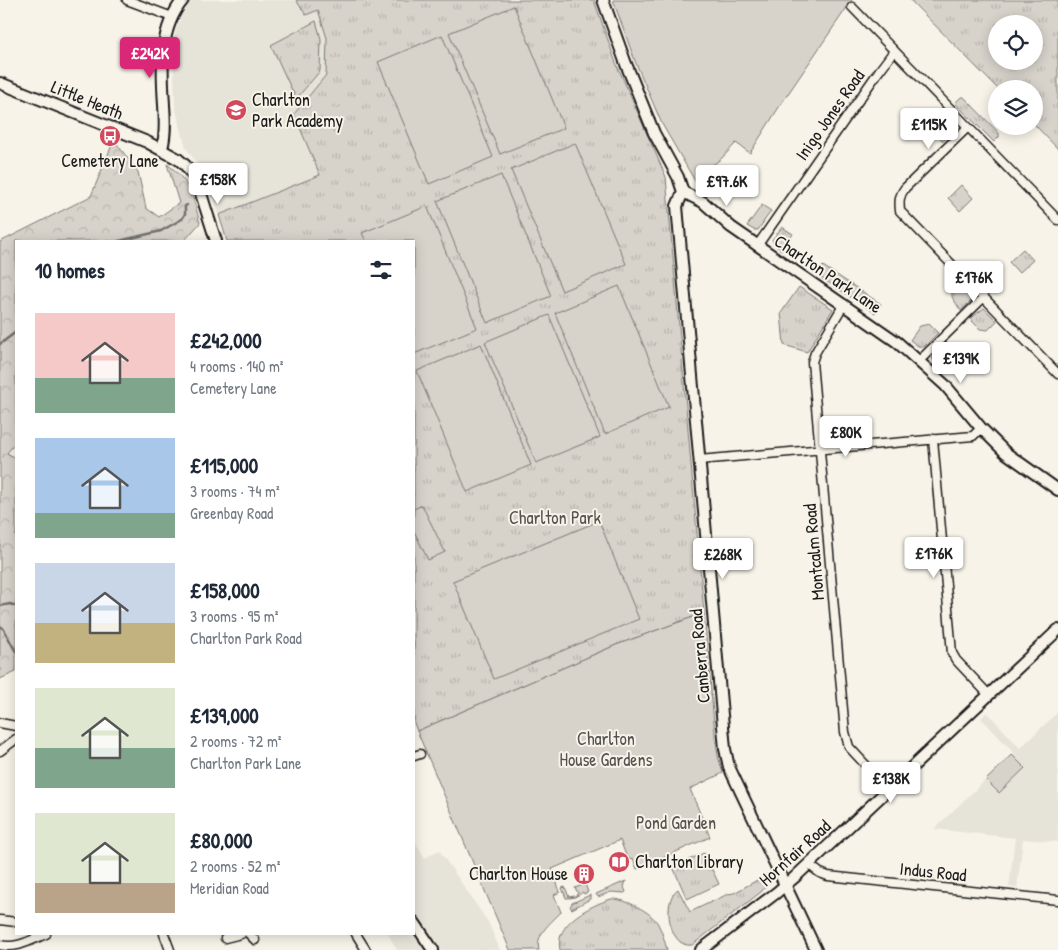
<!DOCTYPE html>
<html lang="en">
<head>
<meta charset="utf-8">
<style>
  body { margin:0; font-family:"Patrick Hand",sans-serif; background:#f2f2f3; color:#1f2937; height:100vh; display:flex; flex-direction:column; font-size:19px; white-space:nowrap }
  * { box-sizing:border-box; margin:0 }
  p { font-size:16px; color:#747a83 }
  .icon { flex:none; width:28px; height:28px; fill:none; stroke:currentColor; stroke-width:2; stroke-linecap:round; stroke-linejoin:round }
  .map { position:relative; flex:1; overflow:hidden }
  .sheet { position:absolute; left:15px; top:240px; width:400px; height:695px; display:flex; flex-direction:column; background:#fff; border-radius:0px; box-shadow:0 2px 12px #0003 }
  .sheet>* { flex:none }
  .buttons { position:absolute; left:988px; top:15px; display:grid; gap:10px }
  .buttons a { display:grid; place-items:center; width:55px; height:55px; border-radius:50%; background:#fff; box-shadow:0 2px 12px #0003; font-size:25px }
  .price { position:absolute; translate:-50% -42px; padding:0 11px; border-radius:5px; background:#fff; color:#222; font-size:16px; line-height:32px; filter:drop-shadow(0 1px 2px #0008) }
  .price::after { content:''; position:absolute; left:50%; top:30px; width:15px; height:11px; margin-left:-8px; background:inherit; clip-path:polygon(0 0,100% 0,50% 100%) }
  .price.active { background:#db2777; color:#fff }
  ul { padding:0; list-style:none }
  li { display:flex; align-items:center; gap:15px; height:125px; padding:0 20px }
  li span { display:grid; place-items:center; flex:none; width:140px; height:100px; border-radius:0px; color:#555 }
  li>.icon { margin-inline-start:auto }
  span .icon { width:60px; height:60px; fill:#fffc; stroke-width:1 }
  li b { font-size:21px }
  h2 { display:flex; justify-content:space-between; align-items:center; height:60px; padding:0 20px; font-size:21px }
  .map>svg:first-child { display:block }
</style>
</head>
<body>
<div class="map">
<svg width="1058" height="950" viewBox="0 0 1058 950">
  <defs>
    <pattern id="grass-tufts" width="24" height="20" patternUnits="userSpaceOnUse" patternTransform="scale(1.25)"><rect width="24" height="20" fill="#d7d3cb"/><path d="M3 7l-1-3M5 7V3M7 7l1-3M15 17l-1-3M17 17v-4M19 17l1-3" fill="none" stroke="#b8b5ae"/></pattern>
    <pattern id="forest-crowns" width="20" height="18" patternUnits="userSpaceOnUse" patternTransform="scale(1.25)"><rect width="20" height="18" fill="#d7d3cb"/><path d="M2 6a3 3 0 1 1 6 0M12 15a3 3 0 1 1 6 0" fill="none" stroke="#b8b5ae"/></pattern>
  </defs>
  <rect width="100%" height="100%" fill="#f7f3e8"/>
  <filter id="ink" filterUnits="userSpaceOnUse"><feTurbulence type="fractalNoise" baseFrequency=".02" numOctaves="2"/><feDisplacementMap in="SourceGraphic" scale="10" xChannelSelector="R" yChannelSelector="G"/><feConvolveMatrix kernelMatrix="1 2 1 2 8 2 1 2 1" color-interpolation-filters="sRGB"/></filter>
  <g filter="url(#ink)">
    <g fill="#e6e3d9">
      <polygon points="192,0 296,0 306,15 318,10 327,38 326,75 294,114 320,175 219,215 208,179 186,148 175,106 173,44 176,29 182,15"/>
      <polygon points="987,712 1020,748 1058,712 1058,842 1023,839 1017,888 1009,887 1015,838 934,829 1014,753 981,718"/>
      <polygon points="414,840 425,858 439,850 488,922 500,950 397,950 388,934 414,934"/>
    </g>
    <g fill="url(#grass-tufts)" stroke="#7a7874" fill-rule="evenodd">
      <polygon points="296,0 594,0 616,63 666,177 704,613 616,645 417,731 414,723 414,241 227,241 219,215 320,175 294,114 326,75 327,38 318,10 306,15"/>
      <path d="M 910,0 L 1058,0 L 1058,149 L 1034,124 L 1034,89 L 998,89 ZM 996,24 L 1034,24 L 1034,61 L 996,61 Z"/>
      <polygon points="316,21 321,39 320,71 296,99 271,45"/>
      <polygon points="961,97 964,97 999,133 999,137 994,142 955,103"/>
      <polygon points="945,116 956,129 943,141 931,129"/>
      <polygon points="961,185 973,198 960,211 948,198"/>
      <polygon points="762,205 771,211 758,230 754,230 747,226"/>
      <polygon points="782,227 793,234 781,250 774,244 772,240"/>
      <polygon points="1023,249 1033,260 1019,273 1009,262"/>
      <polygon points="823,266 881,304 875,313 817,275"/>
      <polygon points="961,283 973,295 972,300 961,311 952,297 952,293"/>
      <polygon points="799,287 833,309 807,352 784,345 781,313"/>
      <polygon points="984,308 997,321 988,330 980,329 970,319"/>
      <polygon points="929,324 938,333 924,347 918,346 910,340 920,326"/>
      <polygon points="947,342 958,355 944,369 933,360 932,356"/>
      <polygon points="704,853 719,884 687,899 673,867"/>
      <path d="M 770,873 L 769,883 L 761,892 L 692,945 C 669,949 661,900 678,889 L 690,912 L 728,894 L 734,893 Z"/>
      <polygon points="626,881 624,887 626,892 624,893 611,892 598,897 596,894"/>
      <path d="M 585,884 L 588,892 L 584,894 L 583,892 C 576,897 574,898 566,898 L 562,888 L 565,887 L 569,897 L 575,896 L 578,893 L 575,888 Z"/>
      <polygon points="590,895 590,899 572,909 570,907 572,903"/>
      <path d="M 611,899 C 624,898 652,912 658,924 C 662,931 665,942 667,950 L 560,950 C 554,923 590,906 611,899 Z"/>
    </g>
    <path fill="url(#forest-crowns)" stroke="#7a7874" d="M 114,140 L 138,172 L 146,208 L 159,217 L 179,203 L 167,164 C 190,181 193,197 200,223 L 184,241 L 16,241 L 16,442 L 7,453 L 16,458 L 16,672 L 0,679 L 0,242 L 91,196 Z"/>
    <g fill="#d7d3cb" stroke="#7a7874">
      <polygon points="613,0 852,0 781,104 750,153 736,143 722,158 706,170 695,181 662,124 635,61"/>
      <polygon points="514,6 564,128 500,154 449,33"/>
      <polygon points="442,35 493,157 429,184 378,62"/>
      <polygon points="575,143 626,264 562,291 511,170"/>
      <polygon points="501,175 551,296 487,323 437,201"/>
      <polygon points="427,206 477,328 414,354 414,241 366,241 362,233"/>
      <polygon points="619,286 669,407 605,434 555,313"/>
      <polygon points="549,315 600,437 536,463 485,342"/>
      <polygon points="481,344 531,465 467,492 417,371"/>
      <polygon points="422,505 445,552 428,560 414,531 414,509"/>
      <polygon points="599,521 639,619 494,679 453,581"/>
      <path d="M 704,613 L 715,734 L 718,756 L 723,773 L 690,789 L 710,837 L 637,869 L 633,859 L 630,860 L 629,858 L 627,858 L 620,840 L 552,869 L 560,892 L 554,895 L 561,912 C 551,923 535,934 539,950 L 510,950 L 417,731 L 616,645 Z"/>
      <polygon points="1012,755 1025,768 999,793 986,780"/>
    </g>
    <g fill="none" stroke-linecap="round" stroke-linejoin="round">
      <g stroke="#72716c" stroke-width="2.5">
        <polyline points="119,241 161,231 182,219 185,214 185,206 187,205"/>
        <polyline points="0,344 16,332"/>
        <polyline points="0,606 10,604 16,606"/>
        <polyline points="0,626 3,628 16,652"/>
      </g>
      <g stroke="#1c1c1c" stroke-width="11">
        <g id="street">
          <polyline points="127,0 172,17"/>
          <polyline points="852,7 1058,220"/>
          <path d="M 968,127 L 905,188 C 899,196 899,201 900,211 L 1058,374"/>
          <polyline points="757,246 879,71 894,51"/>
          <polyline points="844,304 815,353 812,362 845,732 849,747 888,789"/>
          <polyline points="919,361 984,297"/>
          <polyline points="933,439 952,653 956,660 989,695"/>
          <polyline points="699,460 973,436 981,428"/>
          <polyline points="0,723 16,726"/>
          <polyline points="0,751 16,739"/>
          <polyline points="414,756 420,754"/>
          <polyline points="808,864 820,873 828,876 1058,900"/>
          <polyline points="0,920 16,922"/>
          <polyline points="164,934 170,950"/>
          <polyline points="249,934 255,940"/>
          <polyline points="356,934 366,950"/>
          <polyline points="225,938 241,934"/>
          <path d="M 0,945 C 17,949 31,940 46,934"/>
        </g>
      </g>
      <g stroke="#1c1c1c" stroke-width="14">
        <g id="secondary">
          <polyline points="603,0 626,64 654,133 678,177 683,192 703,202 731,227 897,342 945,385 981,428 1006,453 1058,490"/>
          <polyline points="0,83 147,142 178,159 185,165 197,181 216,241"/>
          <path d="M 162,148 C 166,135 165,119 164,105 C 162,70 158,30 183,0"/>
          <polyline points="683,192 677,206 725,749 729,767 816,950"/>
          <polyline points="414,922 433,950"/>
          <polyline points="701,950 776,893 795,877 1058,630"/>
        </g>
      </g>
      <use href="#street" stroke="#f7f3e8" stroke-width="8"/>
      <use href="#secondary" stroke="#f7f3e8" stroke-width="10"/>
    </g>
  </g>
  <defs>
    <g id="school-disc" transform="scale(1.125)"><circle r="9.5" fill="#d1495b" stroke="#f7f3e8"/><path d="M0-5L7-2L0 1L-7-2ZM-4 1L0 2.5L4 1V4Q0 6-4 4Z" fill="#fff"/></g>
    <g id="bus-disc" transform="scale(1.125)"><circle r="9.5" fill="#d1495b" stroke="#f7f3e8"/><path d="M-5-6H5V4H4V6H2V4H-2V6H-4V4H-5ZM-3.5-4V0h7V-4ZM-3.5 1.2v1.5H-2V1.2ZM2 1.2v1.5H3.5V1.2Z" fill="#fff"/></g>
    <g id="library-disc" transform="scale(1.125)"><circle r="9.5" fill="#d1495b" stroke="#f7f3e8"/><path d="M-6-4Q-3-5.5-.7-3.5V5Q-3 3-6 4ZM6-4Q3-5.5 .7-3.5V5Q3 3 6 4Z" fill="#fff"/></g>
    <g id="building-disc" transform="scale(1.125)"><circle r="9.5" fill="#d1495b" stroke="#f7f3e8"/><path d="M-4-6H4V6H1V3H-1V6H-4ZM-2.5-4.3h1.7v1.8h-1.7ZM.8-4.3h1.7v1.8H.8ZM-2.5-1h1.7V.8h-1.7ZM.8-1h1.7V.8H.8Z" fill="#fff"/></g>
  </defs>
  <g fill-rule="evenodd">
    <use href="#school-disc" x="236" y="110"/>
    <use href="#bus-disc" x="110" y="136"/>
    <use href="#library-disc" x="619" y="862"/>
    <use href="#building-disc" x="584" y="874"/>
  </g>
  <g text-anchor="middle" stroke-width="4" stroke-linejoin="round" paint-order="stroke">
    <g font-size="18" fill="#1c1c1c" stroke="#f7f3e8">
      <text transform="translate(87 100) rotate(22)" y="6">Little Heath</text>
      <text transform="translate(830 115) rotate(-55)" y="6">Inigo Jones Road</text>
      <text transform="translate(828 274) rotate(34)" y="6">Charlton Park Lane</text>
      <text transform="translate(814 552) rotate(-95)" y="6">Montcalm Road</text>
      <text transform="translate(700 656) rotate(-95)" y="6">Canberra Road</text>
      <text transform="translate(795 853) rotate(-42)" y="6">Hornfair Road</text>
      <text transform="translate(933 872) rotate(6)" y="6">Indus Road</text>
    </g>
    <g font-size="18" fill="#1c1c1c" stroke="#f7f3e8" text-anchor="start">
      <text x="252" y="106">Charlton<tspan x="252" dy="21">Park Academy</tspan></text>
      <text x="110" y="167" text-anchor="middle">Cemetery Lane</text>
      <text x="635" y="868">Charlton Library</text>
      <text x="568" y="880" text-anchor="end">Charlton House</text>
    </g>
    <g font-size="18" fill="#545351" stroke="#f7f3e8">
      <text x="555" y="524">Charlton Park</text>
      <text x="606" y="745">Charlton<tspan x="606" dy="21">House Gardens</tspan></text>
      <text x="676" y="829">Pond Garden</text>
    </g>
  </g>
</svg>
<div class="buttons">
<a><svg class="icon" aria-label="locate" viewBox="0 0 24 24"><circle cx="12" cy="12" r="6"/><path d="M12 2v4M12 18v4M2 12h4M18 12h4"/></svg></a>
<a><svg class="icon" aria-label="layers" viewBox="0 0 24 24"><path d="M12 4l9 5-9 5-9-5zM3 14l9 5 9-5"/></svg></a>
</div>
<b class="price active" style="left:150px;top:79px">£242K</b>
<b class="price" style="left:929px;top:150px">£115K</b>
<b class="price" style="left:218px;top:205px">£158K</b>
<b class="price" style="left:727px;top:207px">£97.6K</b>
<b class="price" style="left:974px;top:303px">£176K</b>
<b class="price" style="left:961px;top:384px">£139K</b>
<b class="price" style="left:846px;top:458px">£80K</b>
<b class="price" style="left:934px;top:579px">£176K</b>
<b class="price" style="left:723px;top:580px">£268K</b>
<b class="price" style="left:891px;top:804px">£138K</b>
<section class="sheet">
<h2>10 homes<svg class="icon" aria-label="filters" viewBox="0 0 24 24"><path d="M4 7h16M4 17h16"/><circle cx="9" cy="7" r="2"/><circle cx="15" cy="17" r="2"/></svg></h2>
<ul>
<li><span style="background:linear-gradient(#f6c9c9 65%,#7fa58c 0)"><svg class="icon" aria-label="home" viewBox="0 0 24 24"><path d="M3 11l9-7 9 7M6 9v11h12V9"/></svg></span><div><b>£242,000</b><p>4 rooms · 140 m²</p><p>Cemetery Lane</p></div></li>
<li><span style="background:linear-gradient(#a9c7e8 75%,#7fa58c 0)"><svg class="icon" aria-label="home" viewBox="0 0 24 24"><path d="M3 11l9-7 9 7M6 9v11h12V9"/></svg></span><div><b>£115,000</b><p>3 rooms · 74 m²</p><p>Greenbay Road</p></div></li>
<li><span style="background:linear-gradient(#c9d6e8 60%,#c2b280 0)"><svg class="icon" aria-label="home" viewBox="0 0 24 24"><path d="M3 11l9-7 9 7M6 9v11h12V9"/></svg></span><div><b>£158,000</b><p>3 rooms · 95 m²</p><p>Charlton Park Road</p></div></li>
<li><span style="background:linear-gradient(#dfe7d0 60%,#7fa58c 0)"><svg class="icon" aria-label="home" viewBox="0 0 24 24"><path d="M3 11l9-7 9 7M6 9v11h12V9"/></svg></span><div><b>£139,000</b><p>2 rooms · 72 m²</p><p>Charlton Park Lane</p></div></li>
<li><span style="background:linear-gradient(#dfe7d0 70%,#b9a48a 0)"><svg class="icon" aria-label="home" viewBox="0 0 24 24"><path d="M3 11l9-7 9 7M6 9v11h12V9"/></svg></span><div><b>£80,000</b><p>2 rooms · 52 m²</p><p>Meridian Road</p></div></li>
</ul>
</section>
</div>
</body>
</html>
